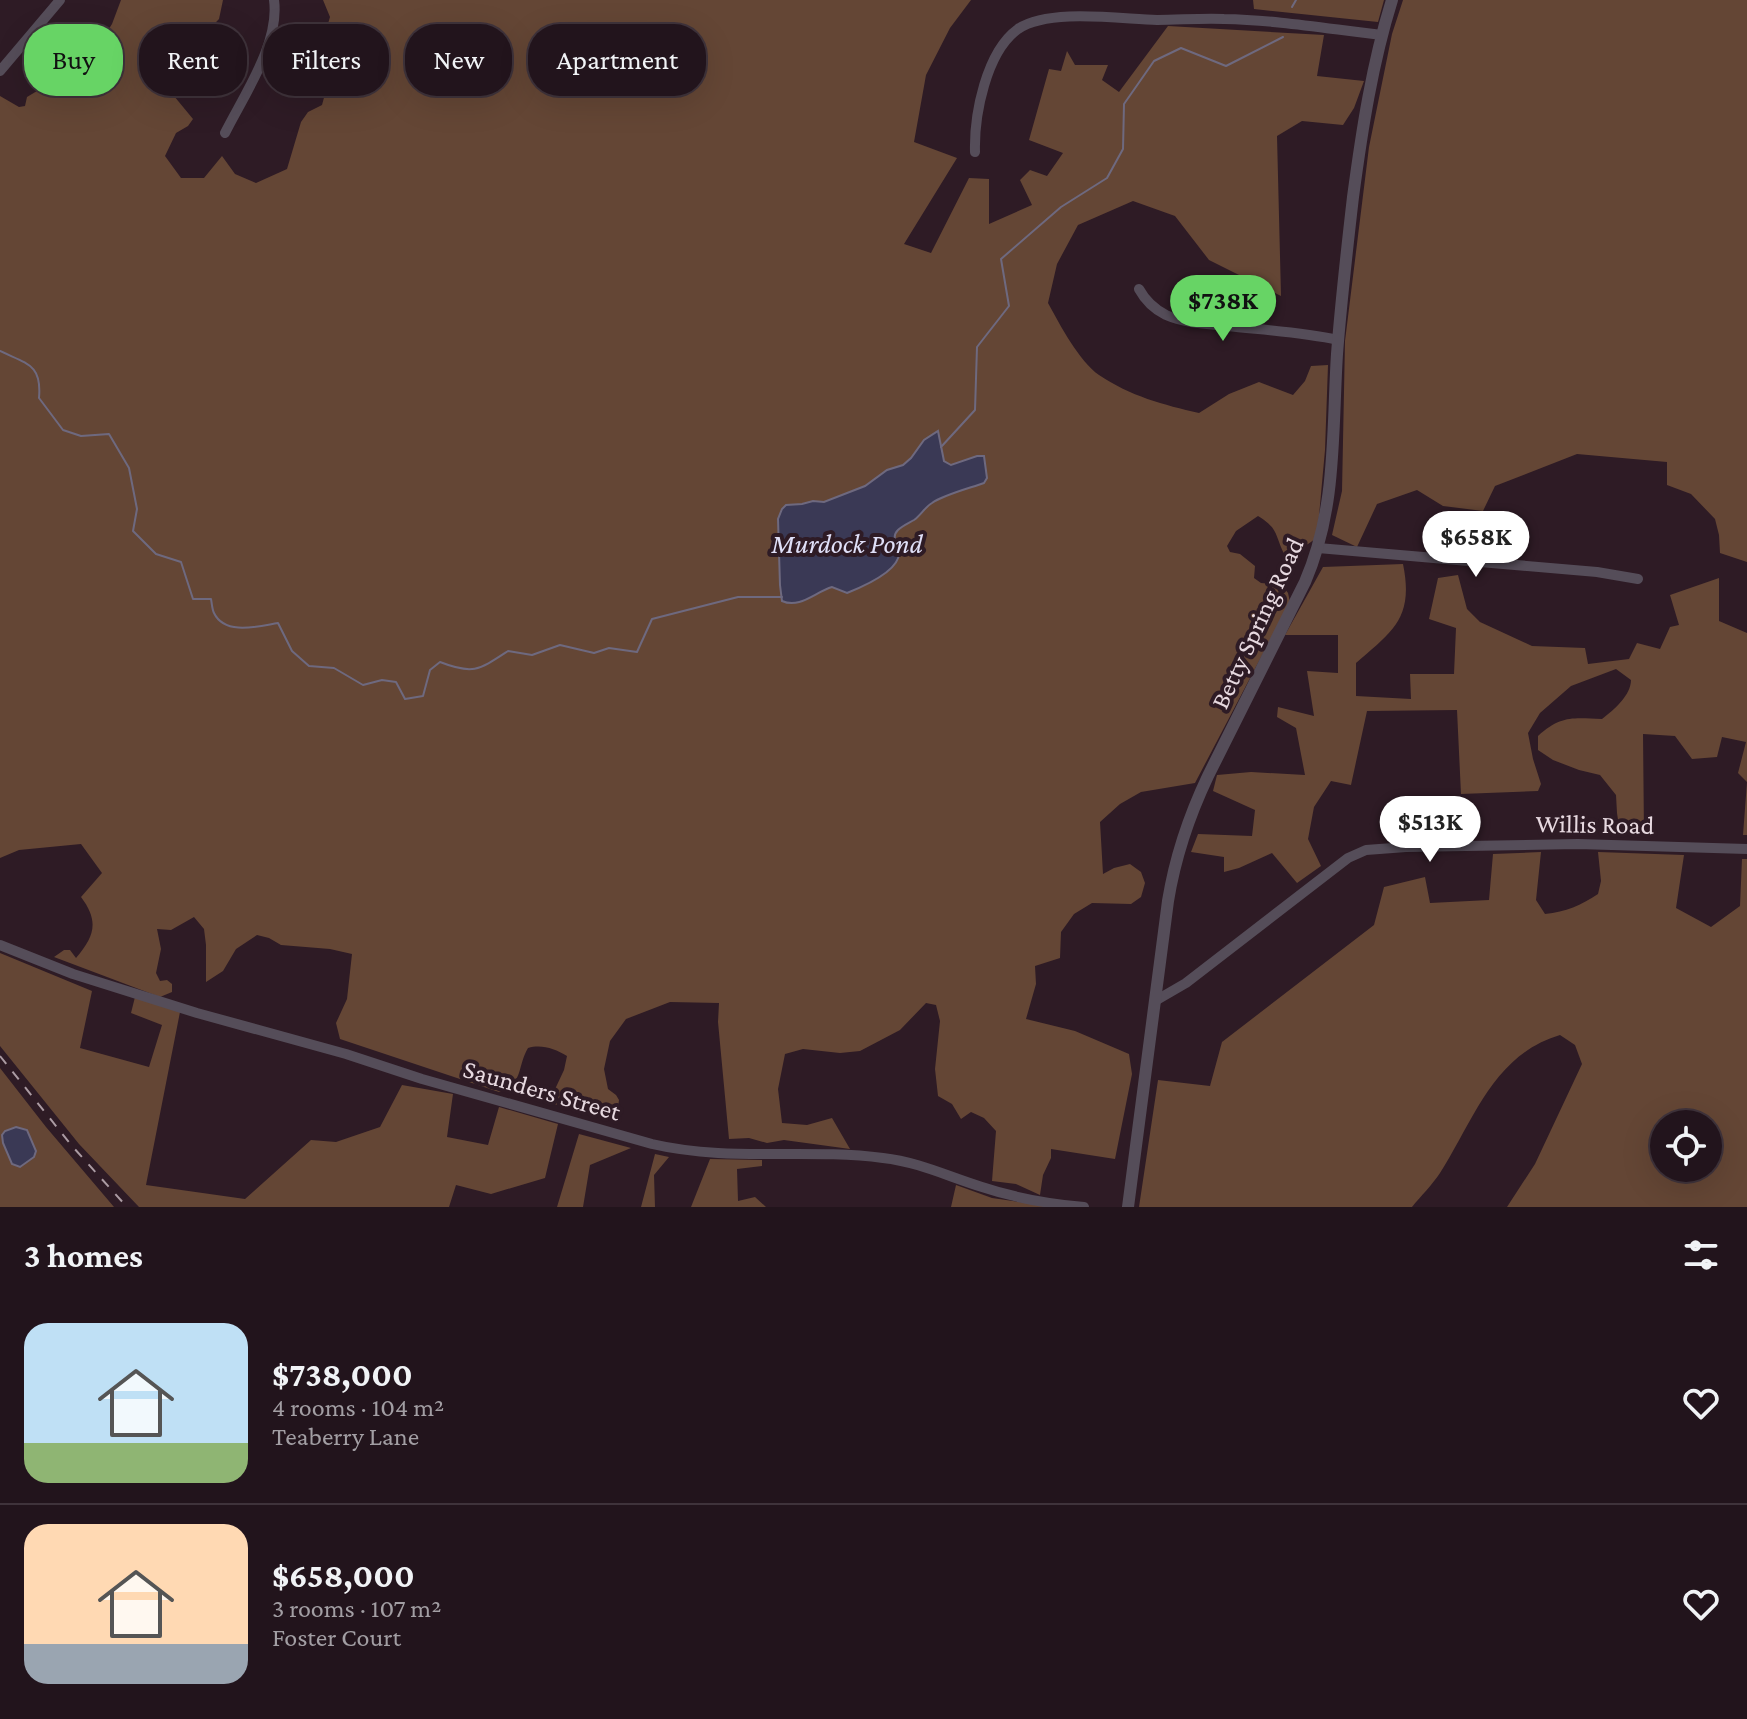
<!DOCTYPE html>
<html lang="en">
<head>
<meta charset="utf-8">
<style>
  body { margin:0; font-family:"Crimson Pro",serif; background:#2a1d25; color:#f1f3f6; height:100vh; display:flex; flex-direction:column; font-size:30px; white-space:nowrap }
  * { box-sizing:border-box; margin:0 }
  p { font-size:26px; color:#a29ea3 }
  .icon { flex:none; width:44px; height:44px; fill:none; stroke:currentColor; stroke-width:2; stroke-linecap:round; stroke-linejoin:round }
  .map { position:relative; height:1207px; overflow:hidden }
  .side { display:flex; flex-direction:column; background:#22141c; flex:1 }
  .side>* { flex:none }
  .hud { position:absolute; left:24px; top:24px; width:800px; height:72px; display:flex; gap:16px }
  .buttons { position:absolute; left:1650px; top:1110px; display:grid; gap:16px }
  .buttons a { display:grid; place-items:center; width:72px; height:72px; border-radius:50%; background:#22141c; box-shadow:0 8px 32px #0002,0 0 0 2px #3f333b; font-size:40px }
  .price { position:absolute; translate:-50% -68px; padding:0 18px; border-radius:28px; background:#fff; color:#222; font-size:26px; line-height:52px; filter:drop-shadow(0 2px 4px #0008) }
  .price::after { content:''; position:absolute; left:50%; top:48px; width:24px; height:18px; margin-left:-12px; background:inherit; clip-path:polygon(0 0,100% 0,50% 100%) }
  .price.selected { background:#67d465; color:#111 }
  ul { padding:0; list-style:none }
  li { display:flex; align-items:center; gap:24px; height:200px; padding:0 24px }
  li+li { border-top:2px solid #3f333b }
  li span { display:grid; place-items:center; flex:none; width:224px; height:160px; border-radius:24px; color:#555 }
  li>.icon { margin-inline-start:auto }
  span .icon { width:96px; height:96px; fill:#fffc; stroke-width:1 }
  li b { font-size:34px }
  h2 { display:flex; justify-content:space-between; align-items:center; height:96px; padding:0 24px; font-size:34px }
  .chip { padding:0 28px; border-radius:32px; background:#22141c; box-shadow:0 8px 32px #0002,0 0 0 2px #3f333b; font-size:28px; line-height:72px }
  .chip.selected { background:#67d465; color:#111 }
  .map>svg:first-child { display:block }
</style>
</head>
<body>
<div class="map">
<svg width="1747" height="1207" viewBox="0 0 1747 1207">
  <rect width="100%" height="100%" fill="#2e1b25"/>
  <g fill="#644635" fill-rule="evenodd">
    <path d="M 121,0 L 223,0 L 219,19 L 198,41 L 175,77 L 172,86 L 174,96 L 193,119 L 188,126 L 176,133 L 165,156 L 181,178 L 204,178 L 222,156 L 235,174 L 256,183 L 287,169 L 301,122 L 308,112 L 322,105 L 328,83 L 324,78 L 292,64 L 284,37 L 286,26 L 327,27 L 330,17 L 323,0 L 971,0 L 950,28 L 926,75 L 914,142 L 957,158 L 904,244 L 931,253 L 969,178 L 989,179 L 989,224 L 1032,205 L 1020,180 L 1030,170 L 1047,176 L 1063,153 L 1029,140 L 1049,69 L 1061,71 L 1067,51 L 1075,65 L 1108,65 L 1102,80 L 1119,92 L 1168,26 L 1324,35 L 1317,76 L 1364,81 L 1354,108 L 1343,125 L 1302,121 L 1277,136 L 1281,296 L 1209,260 L 1175,216 L 1133,201 L 1078,225 L 1057,264 L 1048,303 C 1060,325 1079,361 1099,375 C 1130,396 1164,405 1199,413 L 1229,394 L 1259,382 L 1293,395 L 1305,381 L 1311,366 L 1328,365 L 1325,450 L 1317,538 C 1307,544 1295,555 1284,554 C 1275,535 1278,528 1258,516 L 1236,531 L 1227,546 L 1230,552 L 1240,554 L 1255,566 L 1254,578 L 1261,583 L 1282,585 L 1288,593 L 1290,602 L 1195,783 L 1141,792 L 1120,804 L 1100,822 L 1103,874 L 1114,868 L 1130,864 L 1141,872 L 1145,883 L 1141,897 L 1131,904 L 1092,903 L 1074,914 L 1061,932 L 1060,958 L 1035,966 L 1036,984 L 1026,1019 L 1075,1031 L 1129,1054 L 1132,1074 L 1115,1159 L 1051,1149 L 1051,1158 L 1043,1175 L 1040,1195 L 1016,1184 L 992,1181 L 996,1131 L 984,1118 L 971,1112 L 961,1119 L 952,1104 L 938,1096 L 935,1069 L 940,1021 L 936,1005 L 926,1003 L 900,1030 L 860,1051 L 840,1053 L 803,1049 L 785,1054 L 778,1089 L 782,1123 L 807,1125 L 832,1118 L 850,1149 L 784,1140 L 767,1143 L 749,1138 L 729,1139 L 718,1022 L 719,1003 L 670,1002 L 626,1019 L 610,1041 L 604,1069 L 608,1089 L 616,1095 L 619,1100 L 618,1107 C 597,1120 571,1110 549,1102 L 564,1070 L 567,1056 C 555,1049 542,1044 528,1048 C 516,1069 525,1081 499,1092 L 340,1039 L 336,1023 L 347,999 L 352,954 L 330,949 L 281,945 L 269,938 L 257,935 L 236,949 L 223,971 L 206,982 L 206,945 L 204,929 L 194,917 L 171,930 L 157,929 L 161,949 L 156,973 L 160,981 L 167,980 L 172,984 L 172,992 L 160,997 L 54,957 L 64,950 L 70,950 L 76,958 C 95,936 99,921 81,897 L 102,873 L 81,844 L 19,850 L 0,858 L 0,96 L 19,107 L 25,106 L 27,97 L 42,88 L 34,75 L 39,65 L 62,76 L 77,78 L 88,94 L 94,89 L 98,82 L 90,66 L 91,57 L 112,24 Z"/>
    <polygon points="1253,0 1384,0 1378,22 1254,9"/>
    <polygon points="1403,0 1747,0 1747,562 1720,553 1719,535 1715,519 1691,494 1667,485 1667,462 1577,454 1495,486 1483,511 1443,506 1417,490 1377,504 1357,547 1332,535 1342,491 1345,341 1369,147 1392,34"/>
    <path d="M 1403,564 C 1414,618 1393,631 1356,663 L 1356,696 L 1411,699 L 1410,674 L 1454,674 L 1456,628 L 1429,619 L 1438,578 L 1458,575 L 1467,609 L 1480,622 L 1532,646 L 1585,648 L 1588,664 L 1629,659 L 1637,643 L 1660,649 L 1670,627 L 1679,625 L 1670,595 L 1719,578 L 1719,621 L 1747,633 L 1747,835 L 1743,835 L 1747,782 L 1738,773 L 1746,742 L 1722,737 L 1717,757 L 1692,759 L 1675,736 L 1643,734 L 1644,834 L 1620,833 L 1617,813 L 1616,795 L 1600,775 L 1579,770 L 1553,760 L 1538,750 L 1538,736 C 1561,715 1573,718 1602,719 C 1614,710 1631,695 1631,680 L 1616,669 L 1571,686 L 1540,713 L 1528,733 L 1533,759 L 1541,784 L 1538,791 L 1461,794 L 1457,710 L 1367,711 L 1351,785 L 1331,781 L 1314,807 L 1308,839 L 1321,866 L 1297,883 L 1272,853 L 1239,868 L 1224,872 L 1224,857 L 1191,852 L 1198,834 L 1252,836 L 1255,810 L 1213,791 L 1217,775 L 1251,772 L 1305,775 L 1296,728 L 1277,717 L 1278,707 L 1314,716 L 1307,671 L 1338,673 L 1338,635 L 1285,635 L 1323,567 Z"/>
    <path d="M 1541,852 L 1536,900 L 1545,914 C 1566,912 1581,905 1598,894 L 1601,881 L 1598,852 L 1684,855 L 1676,908 L 1711,927 L 1740,906 L 1742,859 L 1747,859 L 1747,1207 L 1507,1207 L 1535,1164 L 1582,1064 L 1575,1045 L 1560,1035 C 1493,1055 1474,1120 1440,1173 C 1432,1185 1421,1196 1412,1207 L 1139,1207 L 1158,1080 L 1210,1086 L 1222,1042 L 1374,925 L 1384,887 L 1425,877 L 1430,903 L 1489,900 L 1493,854 ZM 1664,1124 L 1708,1124 L 1708,1168 L 1664,1168 Z"/>
    <polygon points="0,953 92,991 80,1048 149,1067 162,1025 131,1013 135,997 180,1012 146,1185 245,1199 311,1140 336,1142 380,1127 402,1085 453,1094 447,1137 488,1145 499,1107 558,1124 545,1178 491,1194 456,1185 449,1207 139,1207 79,1144 0,1046"/>
    <polygon points="0,1068 46,1127 114,1207 0,1207"/>
    <polygon points="579,1134 631,1148 590,1165 583,1207 557,1207"/>
    <polygon points="655,1154 669,1157 654,1175 655,1207 641,1207"/>
    <polygon points="710,1159 762,1160 762,1166 737,1169 738,1201 755,1197 766,1207 691,1207"/>
    <polygon points="956,1185 992,1198 1055,1207 951,1207"/>
  </g>
  <g fill="#3a3955" stroke="#6e697f" stroke-width="2">
    <path d="M 938,431 L 944,461 L 951,465 L 977,456 L 984,456 L 987,478 L 984,483 C 970,488 943,495 932,503 C 925,507 921,515 914,520 C 909,523 902,526 898,530 C 890,538 899,544 899,553 C 899,571 862,587 847,593 L 832,587 C 815,592 800,609 782,601 L 780,585 L 778,519 L 782,509 L 786,505 L 802,504 L 813,501 L 824,502 L 865,486 L 887,470 L 903,465 L 911,458 L 924,440 Z"/>
    <polygon points="16,1127 27,1130 36,1151 34,1157 20,1167 12,1164 3,1143 2,1135 5,1131"/>
  </g>
  <g fill="none" stroke-linecap="round" stroke-linejoin="round">
    <g stroke="#6e697f" stroke-width="2">
      <polyline points="1292,7 1296,0"/>
      <path d="M 0,351 C 27,364 42,364 39,398 L 63,430 L 81,436 L 109,434 L 129,468 L 137,509 L 133,531 L 156,554 L 181,562 L 193,599 L 211,599 C 212,604 212,609 214,613 C 225,636 259,626 278,623 L 292,651 L 309,666 L 334,668 L 363,685 L 382,680 L 396,682 L 405,699 L 423,696 L 430,670 L 440,662 C 473,675 479,670 508,651 L 532,655 L 560,645 L 594,653 L 609,648 L 637,652 L 652,619 L 738,597 L 782,597"/>
      <polyline points="941,447 975,410 977,347 1009,306 1001,259 1061,207 1107,178 1123,149 1124,104 1154,61 1181,48 1226,66 1283,37"/>
    </g>
    <g stroke="#554d59" stroke-width="10">
      <polyline points="0,71 60,0"/>
      <path d="M 225,133 C 244,95 280,43 274,0"/>
      <path d="M 975,152 C 974,115 986,52 1018,29 C 1049,8 1120,19 1157,20 C 1179,20 1201,18 1224,19 C 1277,20 1329,29 1382,35"/>
      <path d="M 1139,289 C 1145,300 1154,309 1166,315 C 1184,323 1207,324 1227,326 C 1264,330 1302,332 1338,340"/>
      <polyline points="1318,548 1597,572 1638,579"/>
      <path d="M 0,945 L 73,974 L 197,1013 L 346,1054 L 422,1079 L 652,1144 C 729,1162 806,1148 883,1158 C 919,1162 949,1177 982,1187 C 1015,1198 1050,1204 1084,1207"/>
      <polyline points="1155,1001 1186,983 1348,858 1366,850 1406,847 1578,844 1747,849"/>
    </g>
    <path stroke="#554d59" stroke-width="12" d="M 1128,1207 L 1168,901 C 1175,858 1189,816 1208,776 L 1305,582 C 1337,508 1332,433 1337,354 C 1341,302 1347,249 1353,197 C 1362,130 1372,64 1392,0"/>
    <polyline stroke="#ab9ba3" stroke-width="2" stroke-dasharray="10 10" stroke-linecap="butt" points="0,1056 72,1146 127,1207"/>
  </g>
  <g text-anchor="middle" stroke-width="8" stroke-linejoin="round" paint-order="stroke">
    <g font-size="26" fill="#e7d9e0" stroke="#2e1b25">
      <text transform="translate(1257 623) rotate(-65)" y="9">Betty Spring Road</text>
      <text transform="translate(1595 824) rotate(1)" y="9">Willis Road</text>
      <text transform="translate(542 1090) rotate(16)" y="9">Saunders Street</text>
    </g>
    <g font-size="28" font-style="italic" fill="#e0e0f8" stroke="#2e1b25">
      <text x="847" y="553">Murdock Pond</text>
    </g>
  </g>
</svg>
<div class="buttons">
<a><svg class="icon" aria-label="locate" viewBox="0 0 24 24"><circle cx="12" cy="12" r="6"/><path d="M12 2v4M12 18v4M2 12h4M18 12h4"/></svg></a>
</div>
<b class="price selected" style="left:1223px;top:343px">$738K</b>
<b class="price" style="left:1476px;top:579px">$658K</b>
<b class="price" style="left:1430px;top:864px">$513K</b>
<div class="hud">
<a class="chip selected">Buy</a>
<a class="chip">Rent</a>
<a class="chip">Filters</a>
<a class="chip">New</a>
<a class="chip">Apartment</a>
</div>
</div>
<section class="side">
<h2>3 homes<svg class="icon" aria-label="filters" viewBox="0 0 24 24"><path d="M4 7h16M4 17h16"/><circle cx="9" cy="7" r="2"/><circle cx="15" cy="17" r="2"/></svg></h2>
<ul>
<li><span style="background:linear-gradient(#bfe0f5 75%,#8fb573 0)"><svg class="icon" aria-label="home" viewBox="0 0 24 24"><path d="M3 11l9-7 9 7M6 9v11h12V9"/></svg></span><div><b>$738,000</b><p>4 rooms · 104 m²</p><p>Teaberry Lane</p></div><svg class="icon" aria-label="heart" viewBox="0 0 24 24"><path d="M12 20l-8-8c-3-5 5-10 8-4 3-6 11-1 8 4z"/></svg></li>
<li><span style="background:linear-gradient(#ffd9b3 75%,#9aa5b1 0)"><svg class="icon" aria-label="home" viewBox="0 0 24 24"><path d="M3 11l9-7 9 7M6 9v11h12V9"/></svg></span><div><b>$658,000</b><p>3 rooms · 107 m²</p><p>Foster Court</p></div><svg class="icon" aria-label="heart" viewBox="0 0 24 24"><path d="M12 20l-8-8c-3-5 5-10 8-4 3-6 11-1 8 4z"/></svg></li>
</ul>
</section>
</body>
</html>
